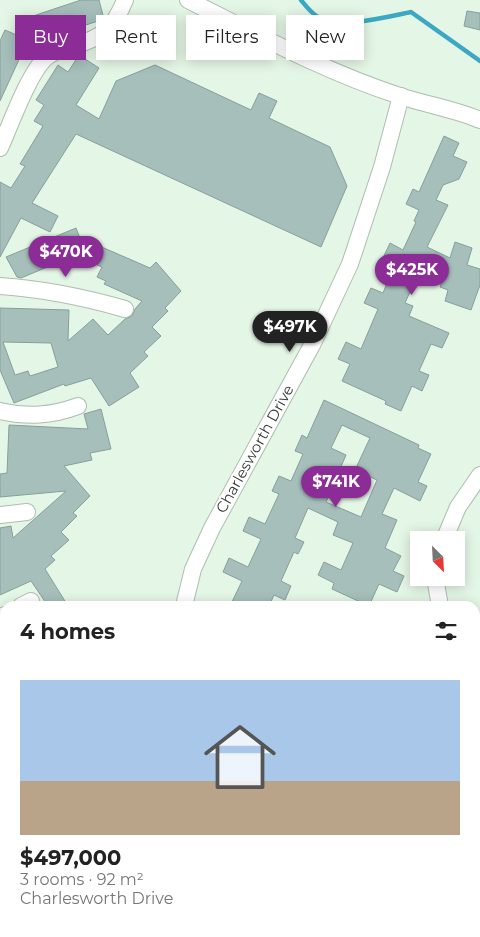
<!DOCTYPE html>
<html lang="en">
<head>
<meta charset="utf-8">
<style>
  body { margin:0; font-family:Montserrat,sans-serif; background:#f2f2f2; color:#222; height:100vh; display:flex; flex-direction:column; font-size:19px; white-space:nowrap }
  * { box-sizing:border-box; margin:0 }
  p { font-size:16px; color:#767676 }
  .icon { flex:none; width:28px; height:28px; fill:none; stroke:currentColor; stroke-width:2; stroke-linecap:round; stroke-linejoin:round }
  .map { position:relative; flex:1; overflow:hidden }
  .details { position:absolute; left:0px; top:601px; width:480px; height:336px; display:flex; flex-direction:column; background:#fff; border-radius:15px 15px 0 0; box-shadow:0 2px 12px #0003 }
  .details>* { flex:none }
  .guide { position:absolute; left:15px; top:15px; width:450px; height:45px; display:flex; gap:10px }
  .needle { width:32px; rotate:156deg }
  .fabs { position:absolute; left:410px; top:531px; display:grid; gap:10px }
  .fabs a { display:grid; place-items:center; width:55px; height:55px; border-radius:0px; background:#fff; box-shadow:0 2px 12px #0003; font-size:25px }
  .price { position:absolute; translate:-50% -42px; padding:0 11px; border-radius:18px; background:#8c2c96; color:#fff; font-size:16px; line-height:32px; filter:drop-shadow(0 1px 2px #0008) }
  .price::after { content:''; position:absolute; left:50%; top:30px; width:15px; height:11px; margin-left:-8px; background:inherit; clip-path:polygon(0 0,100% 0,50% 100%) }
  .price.active { background:#222; color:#fff }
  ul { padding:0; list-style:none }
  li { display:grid; align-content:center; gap:10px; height:265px; padding:0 20px }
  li+li { border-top:1px solid #e0e0e0 }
  li span { display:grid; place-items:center; height:155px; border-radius:0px; color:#555 }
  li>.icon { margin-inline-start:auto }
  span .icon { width:90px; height:90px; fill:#fffc; stroke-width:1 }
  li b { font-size:21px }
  h2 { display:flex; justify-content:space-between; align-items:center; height:60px; padding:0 20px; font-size:21px }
  .tag { padding:0 18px; border-radius:0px; background:#fff; box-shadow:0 2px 12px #0003; font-size:18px; line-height:45px }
  .tag.active { background:#8c2c96; color:#fff }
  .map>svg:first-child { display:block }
</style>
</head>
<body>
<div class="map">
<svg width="480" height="937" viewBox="0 0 480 937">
  <rect width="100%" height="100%" fill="#e4f6e6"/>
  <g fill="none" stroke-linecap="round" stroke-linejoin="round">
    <path stroke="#3ca8c4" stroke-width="4.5" d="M 301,0 C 306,6 311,13 318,17 C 342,29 386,17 411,12 L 480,61"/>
  </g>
  <g fill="#a6bfbb" stroke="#879f9b" fill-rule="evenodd">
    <polygon points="81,0 99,0 104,19 35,42 27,18"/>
    <polygon points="467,11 480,13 480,30 464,26"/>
    <polygon points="5,30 28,40 0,101 0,41"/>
    <polygon points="79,55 99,68 76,105 99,119 116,81 155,65 251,110 259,93 277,101 269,118 330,147 347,186 321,247 76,134 32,203 58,216 50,232 21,218 0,257 0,182 11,188 25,166 20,164 43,126 34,121 44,105 36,100 58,65 68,72"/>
    <polygon points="444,136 459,143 453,156 467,162 459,179 443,185 436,200 448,205 427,247 450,258 455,242 472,248 467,265 480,269 480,285 471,310 445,301 448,290 440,287 445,273 423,263 405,303 413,306 409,316 449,333 442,348 431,344 419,371 429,375 422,391 412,386 401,411 385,404 386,401 342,381 350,364 338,359 346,342 361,349 378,309 364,303 371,288 383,293 394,266 382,260 390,243 403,250 416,222 414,221 419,210 406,204 413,189 419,192"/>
    <polygon points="76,228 89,261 76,255 21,278 17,277 6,257"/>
    <path d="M 97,245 L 150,268 L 156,262 L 181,291 L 165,308 L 168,311 L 152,327 L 161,336 L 144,352 L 148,356 L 130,373 L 139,387 L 109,406 L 91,378 L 65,386 L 64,384 L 14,403 L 0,370 L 0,308 L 69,310 L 68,341 L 93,319 L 108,335 L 125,319 L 132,316 L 135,309 L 142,301 L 104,284 L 106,281 L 97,277 L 102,267 L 90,262 ZM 3,342 L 51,343 L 58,367 L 30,376 L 28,371 L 15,375 Z"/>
    <path d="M 324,400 L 419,445 L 418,448 L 431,454 L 418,482 L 427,486 L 420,501 L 394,488 L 382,514 L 397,520 L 385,548 L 401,556 L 393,571 L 404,576 L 397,592 L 379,584 L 369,606 L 332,589 L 334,583 L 318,575 L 324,562 L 341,570 L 353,543 L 333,535 L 338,522 L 308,508 L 295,538 L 304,542 L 298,554 L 294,552 L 281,581 L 291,586 L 285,600 L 274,595 L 269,606 L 230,606 L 242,581 L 223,572 L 229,558 L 248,567 L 261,539 L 243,531 L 249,517 L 265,524 L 279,494 L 272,491 L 279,476 L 291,481 L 303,454 L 295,451 L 302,435 L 307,438 ZM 342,425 L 370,438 L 355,470 L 377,480 L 361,517 L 326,502 L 328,498 L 321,495 L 333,467 L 340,469 L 346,455 L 331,448 Z"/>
    <polygon points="101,409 111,449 90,453 92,460 64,466 90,496 73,513 77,516 61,532 69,540 51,556 55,560 45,569 68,606 48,606 31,581 0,595 0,528 11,526 13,538 66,491 0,497 0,474 7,473 9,425 88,429 84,414"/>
  </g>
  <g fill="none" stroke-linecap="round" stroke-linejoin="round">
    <g stroke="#adbeaf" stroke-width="18">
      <g id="minor">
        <path d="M 188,0 C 258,35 326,72 400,96 C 427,105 454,109 480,120"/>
        <path d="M 0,148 C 10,126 30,69 48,56 C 55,51 65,48 73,46 C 104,37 113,29 125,0"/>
        <path d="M 0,286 C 44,289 83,297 125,309"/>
        <path d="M 0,411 C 28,417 51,416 78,406"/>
        <polyline points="0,515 27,512"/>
        <polyline points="444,540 458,507 480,475"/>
        <polyline points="435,578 440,606"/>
        <polyline points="21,606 31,601"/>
        <polyline points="184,606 193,569 212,528 312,345 350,264 382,167 401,96"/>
        <polyline points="0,617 5,615"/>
        <polyline points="475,652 480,656"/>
        <polyline points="0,717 5,721"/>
        <polyline points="0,822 5,819"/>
        <polyline points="475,914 480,913"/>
        <polyline points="0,915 5,924"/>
        <polyline points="275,932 277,937"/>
        <polyline points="83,937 87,932"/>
        <polyline points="396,937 405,932"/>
      </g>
    </g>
    <use href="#minor" stroke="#fff" stroke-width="16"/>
  </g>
  <g text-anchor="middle" stroke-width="4" stroke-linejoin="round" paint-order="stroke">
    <g font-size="15" fill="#373e38" stroke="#fff">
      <text transform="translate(255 449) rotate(-61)" y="5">Charlesworth Drive</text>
    </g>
  </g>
</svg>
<div class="fabs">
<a><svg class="needle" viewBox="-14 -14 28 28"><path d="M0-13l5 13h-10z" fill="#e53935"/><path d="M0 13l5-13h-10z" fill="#767676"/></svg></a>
</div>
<b class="price" style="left:66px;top:278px">$470K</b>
<b class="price" style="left:412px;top:296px">$425K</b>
<b class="price active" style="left:290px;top:353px">$497K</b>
<b class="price" style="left:336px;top:508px">$741K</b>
<div class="guide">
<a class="tag active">Buy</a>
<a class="tag">Rent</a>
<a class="tag">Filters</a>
<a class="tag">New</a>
</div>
<section class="details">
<h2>4 homes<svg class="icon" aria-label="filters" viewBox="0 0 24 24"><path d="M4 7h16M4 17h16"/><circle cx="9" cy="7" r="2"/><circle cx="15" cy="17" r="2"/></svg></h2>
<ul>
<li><span style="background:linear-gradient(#a9c7e8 65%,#b9a48a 0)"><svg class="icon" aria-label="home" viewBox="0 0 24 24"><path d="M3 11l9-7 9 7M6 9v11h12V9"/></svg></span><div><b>$497,000</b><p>3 rooms · 92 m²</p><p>Charlesworth Drive</p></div></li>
</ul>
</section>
</div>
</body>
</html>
